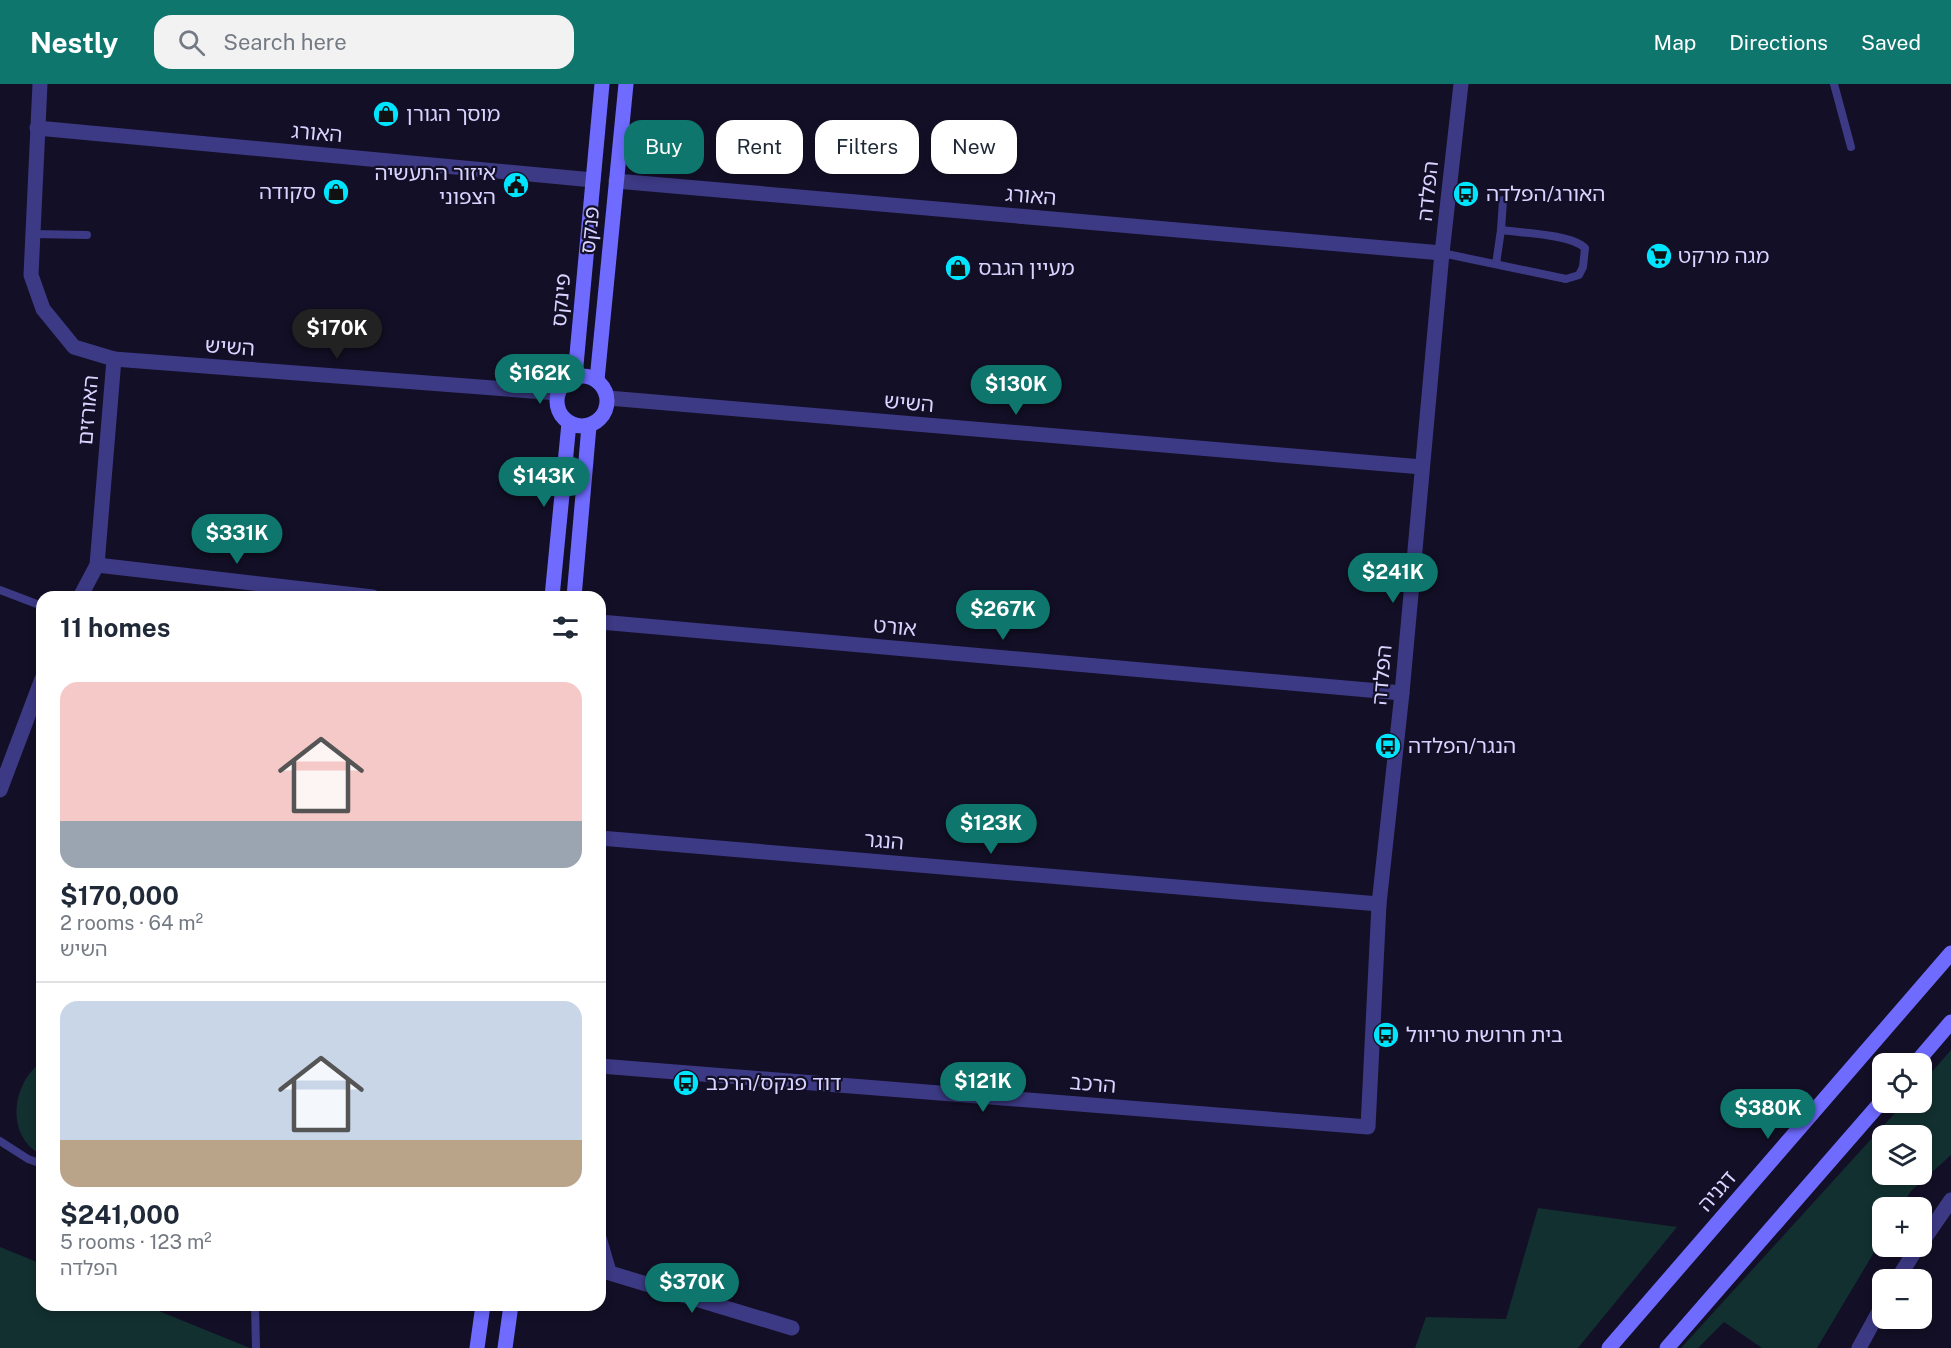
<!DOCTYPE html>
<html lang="en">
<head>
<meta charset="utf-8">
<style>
  body { margin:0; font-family:"Public Sans","Noto Sans Hebrew",sans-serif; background:#f2f2f3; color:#1f2937; height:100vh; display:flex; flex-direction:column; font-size:22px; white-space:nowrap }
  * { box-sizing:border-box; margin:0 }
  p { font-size:20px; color:#747a83 }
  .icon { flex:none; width:33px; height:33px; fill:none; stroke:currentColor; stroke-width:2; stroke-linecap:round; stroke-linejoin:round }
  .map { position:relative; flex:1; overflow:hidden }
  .details { position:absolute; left:36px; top:507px; width:570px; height:720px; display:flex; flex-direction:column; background:#fff; border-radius:18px; box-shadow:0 3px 9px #0003 }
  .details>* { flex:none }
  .guide { position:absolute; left:624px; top:36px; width:570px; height:54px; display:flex; gap:12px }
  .buttons { position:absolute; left:1872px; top:969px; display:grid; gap:12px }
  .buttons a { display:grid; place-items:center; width:60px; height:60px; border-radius:12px; background:#fff; box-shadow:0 3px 9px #0003; font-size:30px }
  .price { position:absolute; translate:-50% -51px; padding:0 14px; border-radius:21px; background:#0f766e; color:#fff; font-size:20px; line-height:39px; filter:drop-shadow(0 2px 3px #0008) }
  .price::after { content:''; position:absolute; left:50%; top:36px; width:18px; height:14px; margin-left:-9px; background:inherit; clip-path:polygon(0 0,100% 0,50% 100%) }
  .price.current { background:#222; color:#fff }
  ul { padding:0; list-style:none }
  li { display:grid; align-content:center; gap:12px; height:318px; padding:0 24px }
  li+li { border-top:2px solid #e0e1e3 }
  li span { display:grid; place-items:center; height:186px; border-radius:18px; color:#555 }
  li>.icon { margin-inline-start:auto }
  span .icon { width:108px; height:108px; fill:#fffc; stroke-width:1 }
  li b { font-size:26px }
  h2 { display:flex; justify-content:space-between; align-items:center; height:72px; padding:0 24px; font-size:26px }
  .chip { padding:0 21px; border-radius:18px; background:#fff; box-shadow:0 3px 9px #0003; font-size:21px; line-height:54px }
  .chip.current { background:#0f766e; color:#fff }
  header { display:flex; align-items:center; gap:36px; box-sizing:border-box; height:84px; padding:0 30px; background:#0f766e; color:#fff }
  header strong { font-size:28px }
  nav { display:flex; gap:33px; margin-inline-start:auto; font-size:21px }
  .search { width:420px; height:54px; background:#f2f2f3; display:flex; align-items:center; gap:15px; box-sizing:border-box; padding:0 21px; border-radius:18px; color:#747a83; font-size:22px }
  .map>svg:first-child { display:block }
</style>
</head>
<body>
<header>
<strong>Nestly</strong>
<div class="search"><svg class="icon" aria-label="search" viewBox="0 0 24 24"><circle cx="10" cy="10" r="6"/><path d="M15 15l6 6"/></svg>Search here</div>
<nav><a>Map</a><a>Directions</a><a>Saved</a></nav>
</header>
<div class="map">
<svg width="1951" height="1264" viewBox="0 0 1951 1264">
  <rect width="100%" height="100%" fill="#130f26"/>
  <g fill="#12302f" fill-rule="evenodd">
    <path d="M 1951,966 L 1951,1071 L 1911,1107 L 1901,1123 L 1882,1124 L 1882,1155 L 1817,1264 L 1762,1264 L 1724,1238 L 1698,1264 L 1681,1264 L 1904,1019 L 1922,1018 L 1922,999 ZM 1882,1052 L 1922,1052 L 1922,1090 L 1882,1090 Z"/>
    <path d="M 42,978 L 42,1071 C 5,1053 11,999 42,978 Z"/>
    <polygon points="1538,1124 1677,1143 1578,1264 1415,1264 1426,1233 1506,1235"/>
    <polygon points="0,1163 42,1180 42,1221 144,1221 250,1264 0,1264"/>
  </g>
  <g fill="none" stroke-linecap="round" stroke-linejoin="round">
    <g stroke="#3d3a85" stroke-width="8">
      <polyline points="1834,0 1851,63"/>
      <polyline points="33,150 87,151"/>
      <path d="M 1442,169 L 1566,195 L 1579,191 L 1583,183 L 1585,164 C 1571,150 1521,149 1501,146 L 1503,116"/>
      <polyline points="1496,180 1501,146"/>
      <polyline points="0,506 42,522"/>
      <polyline points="0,1057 28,1075 42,1080"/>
      <polyline points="603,1155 613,1189"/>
      <polyline points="255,1221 256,1264"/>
    </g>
    <g stroke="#3d3a85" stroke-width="15">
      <polyline points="40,0 31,191 43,225 74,263 114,275 97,481 80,513"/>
      <polyline points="37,44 593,96"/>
      <polyline points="616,97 1442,169"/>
      <polyline points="114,275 558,309"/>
      <polyline points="608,314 1422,383"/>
      <polyline points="97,481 373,513"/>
      <polyline points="600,538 1402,609"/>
      <polyline points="0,706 42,595"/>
      <polyline points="600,754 1379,820"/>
      <polyline points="600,982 1368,1043 1379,820 1402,609 1442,169 1461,0"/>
      <polyline points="1922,1158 1951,1116"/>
      <polyline points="600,1186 792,1244"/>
      <polyline points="1897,1196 1918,1162"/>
      <polyline points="1859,1264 1882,1222"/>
    </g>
    <g stroke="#6f6bff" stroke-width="15">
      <circle cx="582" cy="317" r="25"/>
      <polyline points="575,292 602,0"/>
      <polyline points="597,296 626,0"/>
      <polyline points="552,513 569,339"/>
      <polyline points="574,513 589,342"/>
      <polyline points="1915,980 1951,938"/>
      <polyline points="477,1264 483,1221"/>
      <polyline points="505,1264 511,1221"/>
      <polyline points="1609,1264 1951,869"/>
      <polyline points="1667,1264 1882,1017"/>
    </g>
  </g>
  <defs>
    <g id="shop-disc" transform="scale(1.35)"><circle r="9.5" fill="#00e5ff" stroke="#130f26"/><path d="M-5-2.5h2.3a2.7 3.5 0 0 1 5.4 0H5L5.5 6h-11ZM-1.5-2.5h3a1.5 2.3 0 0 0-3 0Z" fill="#111"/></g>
    <g id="civic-disc" transform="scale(1.35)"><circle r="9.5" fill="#00e5ff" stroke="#130f26"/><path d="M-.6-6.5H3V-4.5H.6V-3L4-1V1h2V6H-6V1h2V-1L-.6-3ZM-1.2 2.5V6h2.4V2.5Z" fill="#111"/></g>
    <g id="bus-disc" transform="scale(1.35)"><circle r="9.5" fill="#00e5ff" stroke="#130f26"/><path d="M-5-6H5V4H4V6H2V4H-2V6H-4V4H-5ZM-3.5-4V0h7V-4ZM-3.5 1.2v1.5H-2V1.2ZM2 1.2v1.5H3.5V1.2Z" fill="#111"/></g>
    <g id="supermarket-disc" transform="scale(1.35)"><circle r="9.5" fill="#00e5ff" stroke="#130f26"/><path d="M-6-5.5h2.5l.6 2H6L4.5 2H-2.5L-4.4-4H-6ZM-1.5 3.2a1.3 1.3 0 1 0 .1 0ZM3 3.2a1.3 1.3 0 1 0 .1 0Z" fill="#111"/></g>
  </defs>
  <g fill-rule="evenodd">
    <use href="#shop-disc" x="386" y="30"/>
    <use href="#civic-disc" x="516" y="101"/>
    <use href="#shop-disc" x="336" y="108"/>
    <use href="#bus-disc" x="1466" y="110"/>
    <use href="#supermarket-disc" x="1659" y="172"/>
    <use href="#shop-disc" x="958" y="184"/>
    <use href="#bus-disc" x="1388" y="662"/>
    <use href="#bus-disc" x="1386" y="951"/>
    <use href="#bus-disc" x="686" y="999"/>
  </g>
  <g text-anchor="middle" stroke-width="4.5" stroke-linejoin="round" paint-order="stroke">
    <g font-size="21" fill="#d9d4ff" stroke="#130f26" text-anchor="start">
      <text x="406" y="37">מוסך הגורן</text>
      <text x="496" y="96" text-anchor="end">איזור התעשיה<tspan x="496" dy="24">הצפוני</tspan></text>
      <text x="316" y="115" text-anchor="end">סקודה</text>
      <text x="1486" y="117">האורג/הפלדה</text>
      <text x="1678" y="179">מגה מרקט</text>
      <text x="978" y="191">מעיין הגבס</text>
      <text x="1408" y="669">הנגר/הפלדה</text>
      <text x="1406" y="958">בית חרושת טריוול</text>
      <text x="706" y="1006">דוד פנקס/הרכב</text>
    </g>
    <g font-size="21" fill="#d9d4ff" stroke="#130f26">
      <text transform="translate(317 49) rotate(5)" y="7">האורג</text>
      <text transform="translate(1428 107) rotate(-84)" y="7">הפלדה</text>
      <text transform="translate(1031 112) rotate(5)" y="7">האורג</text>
      <text transform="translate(590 146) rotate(-84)" y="7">פנקס</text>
      <text transform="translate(561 216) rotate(-85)" y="7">פינקס</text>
      <text transform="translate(230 263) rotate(4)" y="7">השיש</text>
      <text transform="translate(909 319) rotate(5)" y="7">השיש</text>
      <text transform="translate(88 326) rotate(-85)" y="7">האורזים</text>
      <text transform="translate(895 543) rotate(5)" y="7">אורט</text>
      <text transform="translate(1382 591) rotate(-85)" y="7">הפלדה</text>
      <text transform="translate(884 757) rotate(5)" y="7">הנגר</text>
      <text transform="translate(1093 1000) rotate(5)" y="7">הרכב</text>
      <text transform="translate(1717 1107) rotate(-49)" y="7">דגניה</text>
    </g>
  </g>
</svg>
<div class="buttons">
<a><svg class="icon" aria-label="locate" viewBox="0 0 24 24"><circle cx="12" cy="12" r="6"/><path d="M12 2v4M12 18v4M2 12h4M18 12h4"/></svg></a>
<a><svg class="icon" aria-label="layers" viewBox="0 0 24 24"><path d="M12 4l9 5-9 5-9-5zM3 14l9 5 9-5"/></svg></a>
<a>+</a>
<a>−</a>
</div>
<b class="price current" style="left:337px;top:276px">$170K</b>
<b class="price" style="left:540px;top:321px">$162K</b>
<b class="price" style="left:1016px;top:332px">$130K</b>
<b class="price" style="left:544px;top:424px">$143K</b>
<b class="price" style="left:237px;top:481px">$331K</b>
<b class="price" style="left:1393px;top:520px">$241K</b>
<b class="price" style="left:1003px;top:557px">$267K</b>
<b class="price" style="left:991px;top:771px">$123K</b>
<b class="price" style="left:983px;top:1029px">$121K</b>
<b class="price" style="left:1768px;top:1056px">$380K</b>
<b class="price" style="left:692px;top:1230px">$370K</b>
<div class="guide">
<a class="chip current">Buy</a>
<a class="chip">Rent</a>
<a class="chip">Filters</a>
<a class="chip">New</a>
</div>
<section class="details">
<h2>11 homes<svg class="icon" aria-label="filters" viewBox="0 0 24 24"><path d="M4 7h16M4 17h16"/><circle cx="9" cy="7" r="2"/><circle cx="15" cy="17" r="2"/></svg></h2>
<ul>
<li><span style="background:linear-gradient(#f6c9c9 75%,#9aa5b1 0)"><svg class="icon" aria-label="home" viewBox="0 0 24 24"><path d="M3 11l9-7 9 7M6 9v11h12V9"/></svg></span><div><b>$170,000</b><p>2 rooms · 64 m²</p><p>השיש</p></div></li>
<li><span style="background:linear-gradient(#c9d6e8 75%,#b9a48a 0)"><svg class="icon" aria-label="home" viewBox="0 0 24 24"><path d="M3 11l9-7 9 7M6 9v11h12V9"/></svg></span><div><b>$241,000</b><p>5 rooms · 123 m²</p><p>הפלדה</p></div></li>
</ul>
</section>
</div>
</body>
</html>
